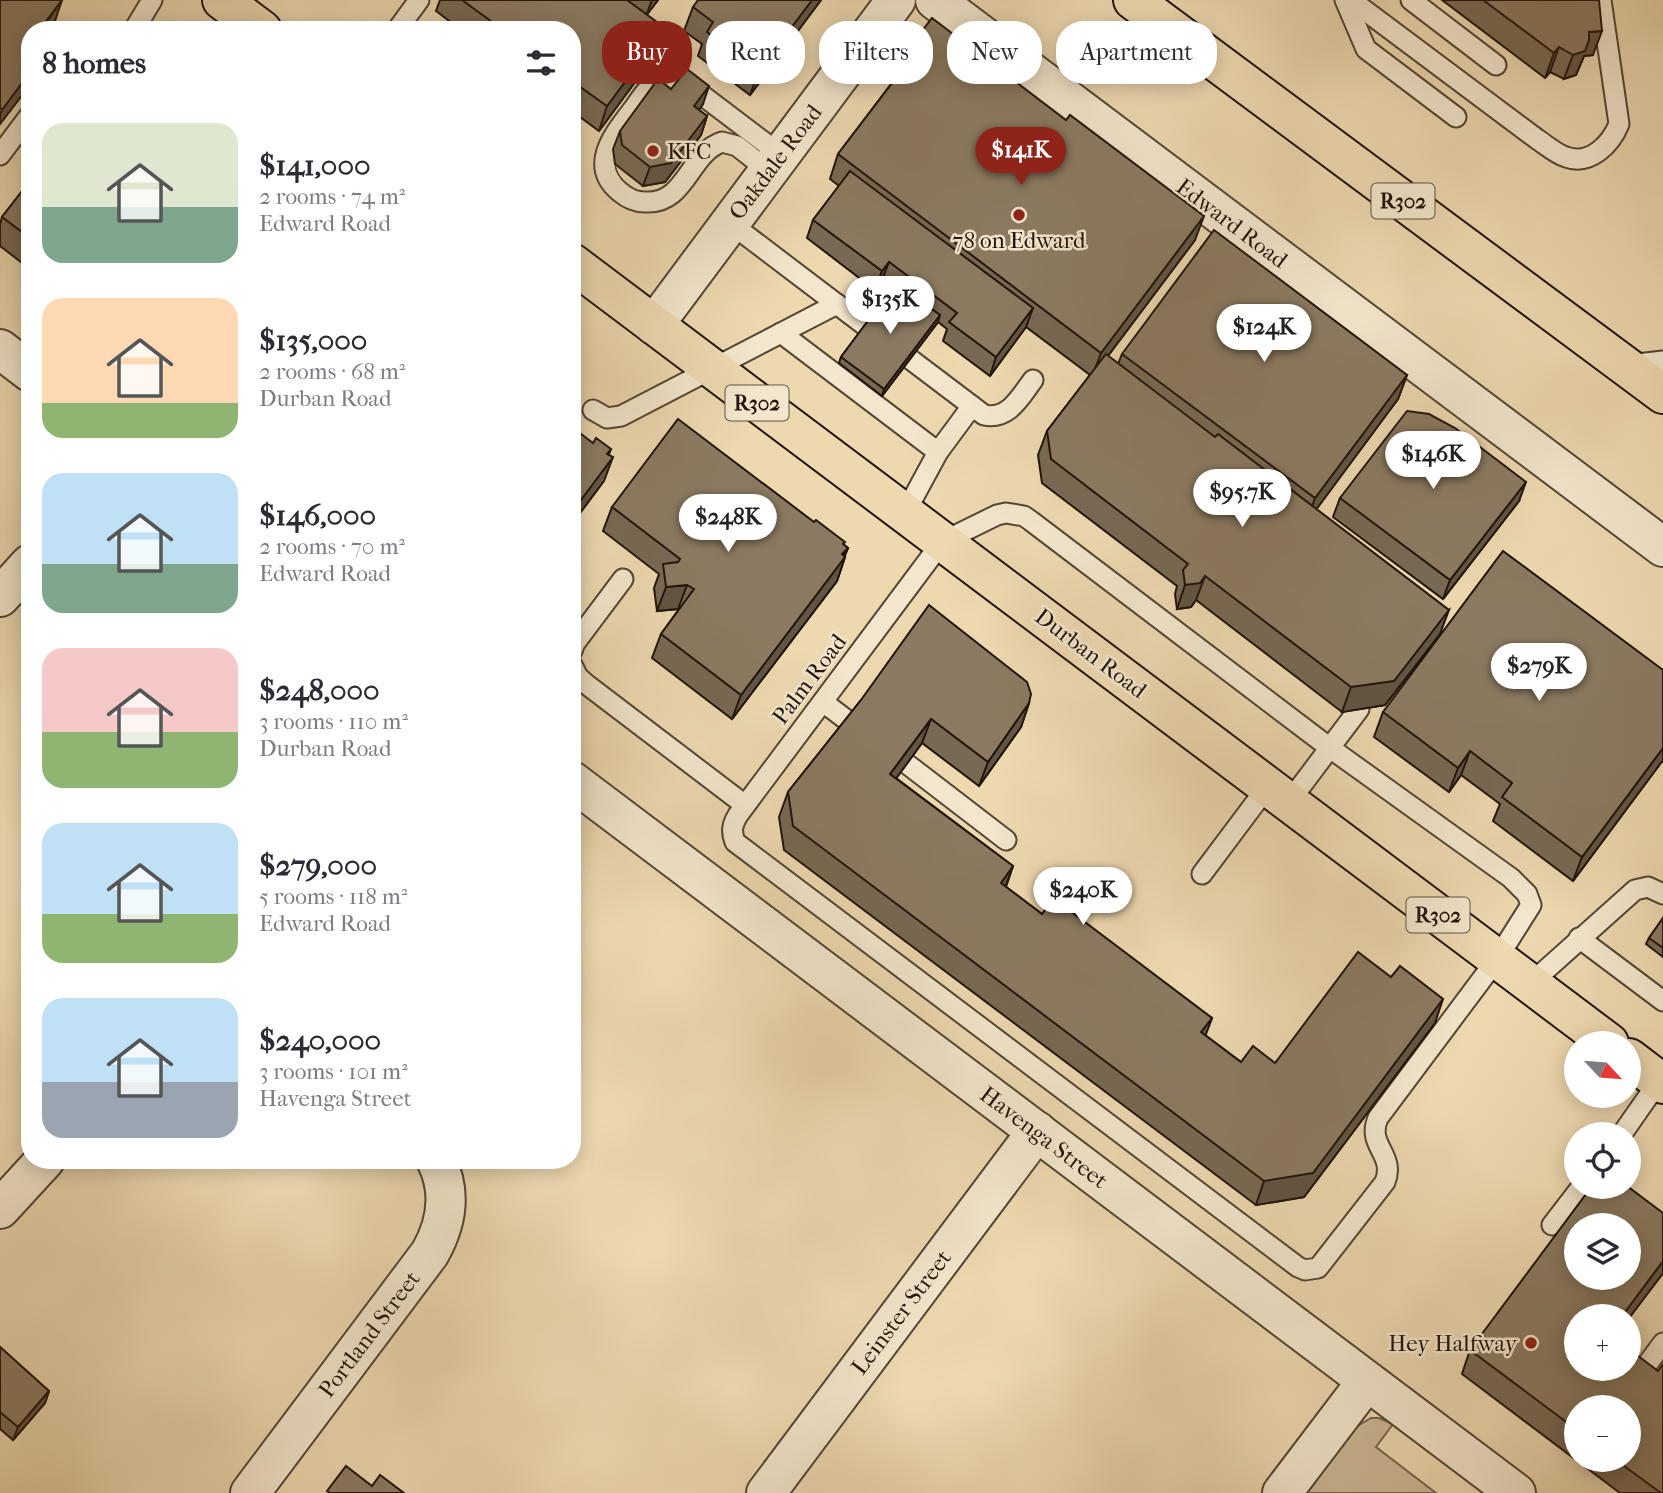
<!DOCTYPE html>
<html lang="en">
<head>
<meta charset="utf-8">
<style>
  body { margin:0; font-family:"IM FELL French Canon",serif; background:#f7f7f7; color:#2b2b33; height:100vh; display:flex; flex-direction:column; font-size:26px; white-space:nowrap }
  * { box-sizing:border-box; margin:0 }
  p { font-size:23px; color:#7c7c81 }
  .icon { flex:none; width:38px; height:38px; fill:none; stroke:currentColor; stroke-width:2; stroke-linecap:round; stroke-linejoin:round }
  .map { position:relative; flex:1; overflow:hidden }
  .drawer { position:absolute; left:21px; top:21px; width:560px; height:1148px; display:flex; flex-direction:column; background:#fff; border-radius:28px; box-shadow:0 4px 18px #0003 }
  .drawer>* { flex:none }
  .top-card { position:absolute; left:602px; top:21px; width:665px; height:63px; display:flex; gap:14px }
  .needle { width:46px; rotate:116deg }
  .fabs { position:absolute; left:1564px; top:1031px; display:grid; gap:14px }
  .fabs a { display:grid; place-items:center; width:77px; height:77px; border-radius:50%; background:#fff; box-shadow:0 4px 18px #0003; font-size:35px }
  .price { position:absolute; translate:-50% -60px; padding:0 16px; border-radius:24px; background:#fff; color:#222; font-size:23px; line-height:46px; filter:drop-shadow(0 2px 4px #0008) }
  .price::after { content:''; position:absolute; left:50%; top:42px; width:21px; height:16px; margin-left:-10px; background:inherit; clip-path:polygon(0 0,100% 0,50% 100%) }
  .price.selected { background:#8f2418; color:#fff }
  ul { padding:0; list-style:none }
  li { display:flex; align-items:center; gap:21px; height:175px; padding:0 21px }
  li span { display:grid; place-items:center; flex:none; width:196px; height:140px; border-radius:21px; color:#555 }
  li>.icon { margin-inline-start:auto }
  span .icon { width:84px; height:84px; fill:#fffc; stroke-width:1 }
  li b { font-size:30px }
  h2 { display:flex; justify-content:space-between; align-items:center; height:84px; padding:0 21px; font-size:30px }
  .pill { padding:0 24px; border-radius:28px; background:#fff; box-shadow:0 4px 18px #0003; font-size:24px; line-height:63px }
  .pill.selected { background:#8f2418; color:#fff }
  .map>svg:first-child { display:block }
</style>
</head>
<body>
<div class="map">
<svg width="1663" height="1493" viewBox="0 0 1663 1493">
  <rect width="100%" height="100%" fill="#edd8b0"/>
  <filter id="stains"><feTurbulence type="fractalNoise" baseFrequency=".00286" numOctaves="4"/><feColorMatrix values="0 0 0 0 .2 0 0 0 0 .09 0 0 0 0 .02 0 0 0 .5 -.17"/></filter>
  <radialGradient id="worn" r=".72"><stop offset=".6" stop-color="#630" stop-opacity="0"/><stop offset="1" stop-color="#630" stop-opacity=".3"/></radialGradient>
  <polygon fill="#cab794" stroke="#756650" stroke-width="2" points="1371,1418 1379,1418 1393,1424 1376,1447 1436,1493 1307,1493 1356,1427"/>
  <g fill="none" stroke-linecap="round" stroke-linejoin="round">
    <g stroke="#534535" stroke-width="23">
      <g id="lane">
        <polyline points="1345,0 1366,49 1456,117"/>
        <path d="M 1351,0 L 1537,139 C 1546,145 1556,154 1566,157 C 1590,166 1611,144 1619,124 L 1601,0"/>
        <polyline points="1411,0 1496,65"/>
        <polyline points="134,30 152,0"/>
        <polyline points="397,30 419,0"/>
        <polyline points="0,155 30,115"/>
        <path d="M 769,171 L 737,146 L 722,142 C 689,153 686,205 645,202 C 636,202 627,198 620,192 C 587,165 615,133 634,108 C 641,98 648,86 660,81 C 669,78 677,80 686,83 L 781,155"/>
        <polyline points="730,223 867,327"/>
        <polyline points="781,333 938,452"/>
        <path d="M 910,359 L 984,415 C 1009,420 1020,397 1033,380"/>
        <polyline points="1628,365 1663,361"/>
        <polyline points="593,410 607,418 621,416 837,304"/>
        <polyline points="905,513 938,452 972,406"/>
        <path d="M 1006,513 L 1024,516 L 1031,521 L 1330,748 L 1511,878 L 1527,894 L 1531,905 L 1497,959 L 1378,1118 C 1366,1146 1396,1154 1385,1182 L 1318,1268 L 1305,1270 L 1298,1267 L 735,842 C 731,831 732,825 738,815 L 942,542 L 997,515 Z"/>
        <polyline points="572,651 575,643 623,579"/>
        <polyline points="572,665 578,677 586,684 745,805"/>
        <polyline points="823,702 852,724"/>
        <polyline points="907,764 1006,840"/>
        <polyline points="1289,802 1359,709"/>
        <polyline points="1202,874 1268,786"/>
        <polyline points="1579,938 1663,1001"/>
        <polyline points="1530,984 1635,890 1648,887 1663,894"/>
        <polyline points="1622,1134 1659,1081"/>
        <polyline points="1552,1225 1582,1186"/>
        <polyline points="1643,1370 1663,1343"/>
      </g>
    </g>
    <g stroke="#534535" stroke-width="42">
      <g id="street">
        <polyline points="935,0 1663,547"/>
        <polyline points="654,325 896,0"/>
        <polyline points="0,349 30,372"/>
        <polyline points="0,597 30,564"/>
        <polyline points="572,781 1516,1493"/>
        <polyline points="0,1209 45,1160"/>
        <path d="M 250,1493 L 430,1253 C 447,1223 452,1192 436,1160"/>
        <polyline points="766,1493 1037,1131"/>
        <polyline points="1282,1493 1367,1381"/>
      </g>
    </g>
    <g stroke="#20140c" stroke-width="42">
      <g id="primary">
        <polyline points="222,0 262,30"/>
        <polyline points="1133,0 1663,394"/>
        <polyline points="572,263 1609,1043"/>
        <polyline points="1629,1058 1663,1084"/>
      </g>
    </g>
    <use href="#lane" stroke="#f3e6cc" stroke-width="19"/>
    <use href="#street" stroke="#f3e6cc" stroke-width="38"/>
    <use href="#primary" stroke="#edd8b0" stroke-width="38"/>
  </g>
  <g fill="#786953" stroke="#20140c" stroke-width="2" fill-rule="evenodd">
    <polygon points="440,0 658,0 647,14 657,52 599,131 572,111 572,30 461,30 436,11"/>
    <polygon points="821,0 750,95 698,56 702,44 684,31 693,7"/>
    <polygon points="1442,0 1599,0 1593,55 1584,56 1576,75 1564,79 1550,72 1545,78"/>
    <polygon points="906,52 1195,240 1108,356 1118,364 1122,354 1407,375 1398,399 1316,509 1440,634 1385,705 1342,712 1196,600 1191,607 1177,609 1175,594 1177,586 1042,483 1038,455 1047,431 1090,375 1026,327 990,376 943,341 947,329 938,322 882,396 839,363 841,357 893,288 882,280 875,290 807,238 813,220 839,186 830,179 838,154 897,76"/>
    <polygon points="671,89 703,104 699,110 707,116 701,135 665,182 643,186 615,164 613,149 620,131"/>
    <polygon points="30,181 30,269 0,246 0,224 2,217"/>
    <polygon points="1340,498 1519,501 1443,599 1333,517"/>
    <polygon points="612,507 844,545 848,548 844,556 845,557 837,581 732,719 652,658 661,634 679,609 657,611 654,588 659,574 603,531"/>
    <polygon points="1663,670 1663,760 1573,881 1493,821 1500,804 1461,775 1449,792 1374,737 1383,712"/>
    <polygon points="861,700 1029,703 1021,727 979,786 922,743 896,778 1013,866 1006,887 1042,914 1212,1018 1205,1035 1241,1062 1275,1063 1435,1023 1304,1197 1256,1205 784,850 779,817 788,792"/>
    <polygon points="1663,918 1663,957 1646,944 1649,938"/>
    <path d="M 1663,1213 L 1663,1273 L 1629,1318 L 1577,1316 L 1658,1371 L 1663,1493 L 1620,1493 L 1462,1374 L 1470,1350 ZM 1577,1407 L 1629,1460 L 1577,1460 Z"/>
    <polygon points="0,1347 49,1391 45,1403 13,1440 0,1429"/>
  </g>
  <g fill="#615544" stroke="#20140c" stroke-width="2">
    <polygon points="62,0 54,24 50,30 41,30"/>
    <polygon points="652,0 658,0 646,16"/>
    <polygon points="812,0 821,0 750,95 759,71"/>
    <polygon points="665,28 657,52 599,131 607,106"/>
    <polygon points="1602,31 1593,55 1584,56 1576,75 1564,79 1573,55 1589,32"/>
    <polygon points="1559,47 1550,72 1545,78 1554,53"/>
    <polygon points="30,72 30,85 0,124 0,114 2,110"/>
    <polygon points="709,86 703,104 687,125 694,106"/>
    <polygon points="707,116 701,135 665,182 643,186 650,167"/>
    <polygon points="1204,216 1195,240 1092,377 1101,353"/>
    <polygon points="889,262 882,280 875,290 882,271"/>
    <polygon points="1033,308 1026,327 990,376 996,357"/>
    <polygon points="940,315 938,322 882,396 884,389"/>
    <polygon points="1407,375 1398,399 1307,522 1315,498"/>
    <polygon points="611,449 603,471 613,457 604,481 572,524 572,512"/>
    <polygon points="1526,482 1519,501 1443,599 1450,580"/>
    <polygon points="848,548 843,561 845,557 837,581 732,719 741,695"/>
    <polygon points="1205,576 1196,600 1191,607 1177,609 1185,585"/>
    <polygon points="687,585 678,609 657,611 666,587"/>
    <polygon points="1449,610 1440,634 1385,705 1342,712 1351,687"/>
    <polygon points="1029,703 1021,727 979,786 988,762"/>
    <polygon points="931,719 922,743 882,798 890,774"/>
    <polygon points="1663,748 1663,760 1573,881 1582,857"/>
    <polygon points="1470,751 1461,775 1449,792 1458,768"/>
    <polygon points="1013,866 1004,890 1001,883"/>
    <polygon points="1443,999 1435,1023 1304,1197 1256,1205 1264,1181"/>
    <polygon points="1212,1018 1203,1042 1201,1032"/>
    <polygon points="1663,1261 1663,1273 1629,1318 1629,1316 1622,1316"/>
    <polygon points="49,1391 45,1403 13,1440 18,1427"/>
  </g>
  <g fill="#8b7a61" stroke="#20140c" stroke-width="2" fill-rule="evenodd">
    <polygon points="0,0 62,0 41,28 43,30 30,30 30,72 2,110 0,108"/>
    <polygon points="462,0 627,0 665,28 607,106 572,81 572,30 503,30"/>
    <polygon points="698,0 812,0 759,71 707,32 713,22 693,7"/>
    <polygon points="1483,0 1599,0 1602,31 1589,32 1589,40 1585,51 1573,55 1559,47 1554,53"/>
    <polygon points="932,18 1066,120 1070,115 1204,216 1101,353 838,154 912,57 906,52"/>
    <polygon points="687,69 709,86 694,106 707,116 671,163 650,167 622,145 620,131 658,79 671,89"/>
    <polygon points="850,171 1033,308 996,357 949,322 957,313 889,262 882,271 813,220"/>
    <polygon points="30,181 30,238 2,217"/>
    <polygon points="1214,230 1407,375 1315,498 1122,354"/>
    <polygon points="896,283 940,315 884,389 841,357"/>
    <polygon points="1106,354 1215,437 1218,434 1449,610 1394,681 1351,687 1205,576 1200,583 1185,585 1183,570 1188,564 1051,459 1047,431"/>
    <polygon points="1407,411 1429,414 1455,428 1526,482 1450,580 1340,498"/>
    <polygon points="678,419 814,522 816,520 845,542 843,544 848,548 842,554 845,557 741,695 661,634 694,589 687,585 666,587 663,564 678,562 680,559 612,507"/>
    <polygon points="572,427 593,443 596,438 611,449 607,454 613,457 572,512"/>
    <polygon points="1503,551 1663,670 1663,748 1582,857 1502,797 1512,783 1470,751 1458,768 1383,712"/>
    <polygon points="929,605 1027,682 1031,694 1029,703 988,762 931,719 890,774 1013,866 1001,883 1042,914 1053,898 1212,1018 1201,1032 1241,1062 1253,1046 1275,1063 1358,952 1391,977 1400,966 1443,999 1313,1173 1264,1181 793,826 788,792 861,700"/>
    <polygon points="1663,918 1663,948 1649,938"/>
    <path d="M 1592,1186 L 1627,1186 L 1663,1213 L 1663,1261 L 1622,1316 L 1577,1316 L 1577,1368 L 1629,1368 L 1629,1349 L 1658,1371 L 1663,1364 L 1663,1493 L 1661,1493 L 1616,1460 L 1629,1460 L 1629,1407 L 1577,1407 L 1577,1430 L 1470,1350 ZM 1577,1225 L 1629,1225 L 1629,1278 L 1577,1278 Z"/>
    <polygon points="0,1347 49,1391 18,1427 0,1412"/>
    <polygon points="346,1466 372,1486 380,1475 404,1493 330,1493 327,1491"/>
  </g>
  <g fill="#8f2418" stroke="#f3e6cc" stroke-width="2.5">
    <circle cx="653" cy="151" r="7"/>
    <circle cx="1019" cy="215" r="7"/>
    <circle cx="1531" cy="1343" r="7"/>
  </g>
  <g text-anchor="middle" stroke-width="5" stroke-linejoin="round" paint-order="stroke">
    <g fill="#f3e6cc" stroke="#5f5346" stroke-width="2">
      <rect x="1371.5" y="183.5" width="63" height="35" rx="5"/>
      <rect x="725.5" y="385.5" width="63" height="35" rx="5"/>
      <rect x="1406.5" y="897.5" width="63" height="35" rx="5"/>
    </g>
    <g font-size="21" font-weight="bold" fill="#20140c">
      <text x="1403" y="208">R302</text>
      <text x="757" y="410">R302</text>
      <text x="1438" y="922">R302</text>
    </g>
    <g font-size="23" fill="#20140c" stroke="#f3e6cc" text-anchor="start">
      <text x="667" y="159">KFC</text>
      <text x="1019" y="248" text-anchor="middle">78 on Edward</text>
      <text x="1517" y="1351" text-anchor="end">Hey Halfway</text>
    </g>
    <g font-size="23" fill="#20140c" stroke="#f3e6cc">
      <text transform="translate(775 162) rotate(-53)" y="8">Oakdale Road</text>
      <text transform="translate(1232 223) rotate(37)" y="8">Edward Road</text>
      <text transform="translate(1091 653) rotate(37)" y="8">Durban Road</text>
      <text transform="translate(809 679) rotate(-53)" y="8">Palm Road</text>
      <text transform="translate(1044 1137) rotate(37)" y="8">Havenga Street</text>
      <text transform="translate(901 1312) rotate(-53)" y="8">Leinster Street</text>
      <text transform="translate(369 1334) rotate(-53)" y="8">Portland Street</text>
    </g>
  </g>
  <rect width="100%" height="100%" filter="url(#stains)"/>
  <rect width="100%" height="100%" fill="url(#worn)"/>
</svg>
<div class="fabs">
<a><svg class="needle" viewBox="-14 -14 28 28"><path d="M0-13l5 13h-10z" fill="#e53935"/><path d="M0 13l5-13h-10z" fill="#7c7c81"/></svg></a>
<a><svg class="icon" aria-label="locate" viewBox="0 0 24 24"><circle cx="12" cy="12" r="6"/><path d="M12 2v4M12 18v4M2 12h4M18 12h4"/></svg></a>
<a><svg class="icon" aria-label="layers" viewBox="0 0 24 24"><path d="M12 4l9 5-9 5-9-5zM3 14l9 5 9-5"/></svg></a>
<a>+</a>
<a>−</a>
</div>
<b class="price selected" style="left:1021px;top:187px">$141K</b>
<b class="price" style="left:890px;top:336px">$135K</b>
<b class="price" style="left:1264px;top:364px">$124K</b>
<b class="price" style="left:1433px;top:491px">$146K</b>
<b class="price" style="left:1242px;top:529px">$95.7K</b>
<b class="price" style="left:728px;top:554px">$248K</b>
<b class="price" style="left:1539px;top:703px">$279K</b>
<b class="price" style="left:1083px;top:927px">$240K</b>
<div class="top-card">
<a class="pill selected">Buy</a>
<a class="pill">Rent</a>
<a class="pill">Filters</a>
<a class="pill">New</a>
<a class="pill">Apartment</a>
</div>
<section class="drawer">
<h2>8 homes<svg class="icon" aria-label="filters" viewBox="0 0 24 24"><path d="M4 7h16M4 17h16"/><circle cx="9" cy="7" r="2"/><circle cx="15" cy="17" r="2"/></svg></h2>
<ul>
<li><span style="background:linear-gradient(#dfe7d0 60%,#7fa58c 0)"><svg class="icon" aria-label="home" viewBox="0 0 24 24"><path d="M3 11l9-7 9 7M6 9v11h12V9"/></svg></span><div><b>$141,000</b><p>2 rooms · 74 m²</p><p>Edward Road</p></div></li>
<li><span style="background:linear-gradient(#ffd9b3 75%,#8fb573 0)"><svg class="icon" aria-label="home" viewBox="0 0 24 24"><path d="M3 11l9-7 9 7M6 9v11h12V9"/></svg></span><div><b>$135,000</b><p>2 rooms · 68 m²</p><p>Durban Road</p></div></li>
<li><span style="background:linear-gradient(#bfe0f5 65%,#7fa58c 0)"><svg class="icon" aria-label="home" viewBox="0 0 24 24"><path d="M3 11l9-7 9 7M6 9v11h12V9"/></svg></span><div><b>$146,000</b><p>2 rooms · 70 m²</p><p>Edward Road</p></div></li>
<li><span style="background:linear-gradient(#f6c9c9 60%,#8fb573 0)"><svg class="icon" aria-label="home" viewBox="0 0 24 24"><path d="M3 11l9-7 9 7M6 9v11h12V9"/></svg></span><div><b>$248,000</b><p>3 rooms · 110 m²</p><p>Durban Road</p></div></li>
<li><span style="background:linear-gradient(#bfe0f5 65%,#8fb573 0)"><svg class="icon" aria-label="home" viewBox="0 0 24 24"><path d="M3 11l9-7 9 7M6 9v11h12V9"/></svg></span><div><b>$279,000</b><p>5 rooms · 118 m²</p><p>Edward Road</p></div></li>
<li><span style="background:linear-gradient(#bfe0f5 60%,#9aa5b1 0)"><svg class="icon" aria-label="home" viewBox="0 0 24 24"><path d="M3 11l9-7 9 7M6 9v11h12V9"/></svg></span><div><b>$240,000</b><p>3 rooms · 101 m²</p><p>Havenga Street</p></div></li>
</ul>
</section>
</div>
</body>
</html>
